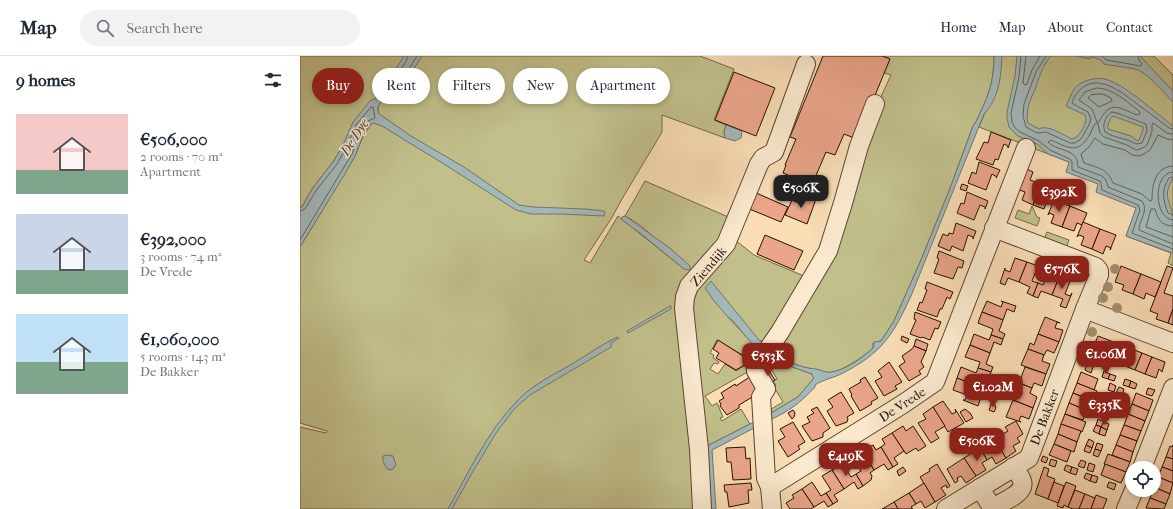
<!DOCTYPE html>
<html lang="en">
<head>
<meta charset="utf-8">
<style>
  body { margin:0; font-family:"IM FELL French Canon",serif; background:#f2f2f3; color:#1f2937; height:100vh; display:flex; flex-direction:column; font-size:15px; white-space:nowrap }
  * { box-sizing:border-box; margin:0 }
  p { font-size:13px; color:#747a83 }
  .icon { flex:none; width:22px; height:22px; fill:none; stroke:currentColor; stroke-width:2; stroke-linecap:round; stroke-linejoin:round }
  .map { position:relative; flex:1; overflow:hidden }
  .drawer { display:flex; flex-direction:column; background:#fff; width:300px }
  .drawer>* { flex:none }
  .guide { position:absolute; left:12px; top:12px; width:380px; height:36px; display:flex; gap:8px }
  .tools { position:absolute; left:825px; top:405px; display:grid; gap:8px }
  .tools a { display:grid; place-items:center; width:36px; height:36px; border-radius:50%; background:#fff; box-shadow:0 2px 6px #0003; font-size:20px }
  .price { position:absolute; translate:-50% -34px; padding:0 9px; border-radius:8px; background:#8f2418; color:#fff; font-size:13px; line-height:26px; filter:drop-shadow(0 1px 2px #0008) }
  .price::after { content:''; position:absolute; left:50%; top:24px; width:12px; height:9px; margin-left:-6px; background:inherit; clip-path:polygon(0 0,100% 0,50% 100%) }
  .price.active { background:#222; color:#fff }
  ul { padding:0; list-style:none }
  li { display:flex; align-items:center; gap:12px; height:100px; padding:0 16px }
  li span { display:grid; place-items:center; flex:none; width:112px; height:80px; border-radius:0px; color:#555 }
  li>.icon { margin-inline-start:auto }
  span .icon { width:48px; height:48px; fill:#fffc; stroke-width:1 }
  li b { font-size:17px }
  h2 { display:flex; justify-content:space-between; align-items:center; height:48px; padding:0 16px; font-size:17px }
  .pill { padding:0 14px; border-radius:18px; background:#fff; box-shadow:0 2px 6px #0003; font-size:14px; line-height:36px }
  .pill.active { background:#8f2418; color:#fff }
  header { display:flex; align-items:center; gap:24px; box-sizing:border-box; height:56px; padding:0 20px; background:#fff; border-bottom:1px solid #e0e1e3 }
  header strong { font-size:19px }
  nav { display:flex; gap:22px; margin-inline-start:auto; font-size:14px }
  .search { width:280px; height:36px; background:#f2f2f3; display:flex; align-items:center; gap:10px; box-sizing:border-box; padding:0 14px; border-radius:22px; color:#747a83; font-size:15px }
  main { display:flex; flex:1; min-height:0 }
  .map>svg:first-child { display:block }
</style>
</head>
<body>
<header>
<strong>Map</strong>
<div class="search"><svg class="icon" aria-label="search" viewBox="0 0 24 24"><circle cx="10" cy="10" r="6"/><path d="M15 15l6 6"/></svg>Search here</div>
<nav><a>Home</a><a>Map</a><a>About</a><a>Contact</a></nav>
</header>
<main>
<section class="drawer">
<h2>9 homes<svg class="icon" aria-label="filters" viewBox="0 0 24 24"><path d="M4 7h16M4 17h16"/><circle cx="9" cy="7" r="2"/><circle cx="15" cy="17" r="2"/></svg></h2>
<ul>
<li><span style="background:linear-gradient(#f6c9c9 70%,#7fa58c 0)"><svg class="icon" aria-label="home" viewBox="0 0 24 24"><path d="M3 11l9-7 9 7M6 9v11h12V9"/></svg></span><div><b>€506,000</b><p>2 rooms · 70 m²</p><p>Apartment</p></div></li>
<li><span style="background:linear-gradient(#c9d6e8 70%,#7fa58c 0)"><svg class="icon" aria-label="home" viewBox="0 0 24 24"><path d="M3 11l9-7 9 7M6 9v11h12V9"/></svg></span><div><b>€392,000</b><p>3 rooms · 74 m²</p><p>De Vrede</p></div></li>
<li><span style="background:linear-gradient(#bfe0f5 60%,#7fa58c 0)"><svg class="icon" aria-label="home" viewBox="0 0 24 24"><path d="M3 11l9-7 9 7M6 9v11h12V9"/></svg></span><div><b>€1,060,000</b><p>5 rooms · 143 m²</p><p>De Bakker</p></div></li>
</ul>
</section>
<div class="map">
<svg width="873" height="453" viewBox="0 0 873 453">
  <rect width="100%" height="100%" fill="#f8ddb5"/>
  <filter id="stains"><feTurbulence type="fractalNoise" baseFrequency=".005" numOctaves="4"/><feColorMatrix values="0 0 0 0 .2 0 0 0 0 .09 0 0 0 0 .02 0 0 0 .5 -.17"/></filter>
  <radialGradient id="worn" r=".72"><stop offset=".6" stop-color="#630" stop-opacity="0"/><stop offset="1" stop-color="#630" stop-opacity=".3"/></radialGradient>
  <g fill="#c1c08b" stroke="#736846" fill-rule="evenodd">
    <path d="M 0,0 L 400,0 L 434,13 L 414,64 L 426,69 L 424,76 L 425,82 L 362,59 L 362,76 L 322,143 L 311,163 L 284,204 L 290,207 L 318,160 L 384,213 C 367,196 347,170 325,160 L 345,125 L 433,163 L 386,229 L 400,453 L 0,453 L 0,371 L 26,377 L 27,375 L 0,367 L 0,191 L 55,100 L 63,80 L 78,57 L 78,51 L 82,44 L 82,34 L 42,91 L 33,106 L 12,133 L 2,151 L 0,151 Z"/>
    <path d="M 584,0 L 694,0 C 694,22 690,37 680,57 C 678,62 676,66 673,70 L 649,135 L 621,204 L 594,265 L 581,285 L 573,287 L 573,292 C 565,300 541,316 529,317 C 525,317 521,314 517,314 C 503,312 488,306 475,300 L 473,302 L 473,304 L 512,318 L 514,322 L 498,341 L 464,361 L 463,358 L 483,346 L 474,331 L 476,329 L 473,325 L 477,323 L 470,311 L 462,307 L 458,308 L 417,284 L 410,297 L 414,299 L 413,302 L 419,306 L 418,308 L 414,307 L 410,313 L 418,318 L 425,308 L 436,315 L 447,308 L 451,314 L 405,340 L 412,350 L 417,347 L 423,361 L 420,362 L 422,365 L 441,353 L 450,368 L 407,390 L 388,247 L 405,220 L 434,183 L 454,199 L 504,220 L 488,275 L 578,47 L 591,19 L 584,17 L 590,3 ZM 427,260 L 462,288 L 455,290 Z"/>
    <polygon points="698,0 839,0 854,16 840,0 854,0 873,19 873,210 868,207 871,197 826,180 837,152 799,128 769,106 679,71 694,35"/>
    <polygon points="732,150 737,161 740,162 737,170 715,162 718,154 729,158"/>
    <polygon points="747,176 769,184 766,192 744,183"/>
  </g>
  <g fill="#a3b8b9" stroke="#71756f" fill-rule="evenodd">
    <polygon points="104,0 122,0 105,27 86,38 78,51 78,57 111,80 164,111 219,149 233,151 285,153 304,155 305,156 304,160 259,158 231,158 216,154 144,108 82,70 73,67 71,68 63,80 55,100 46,116 0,191 0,151 2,151 12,133 33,106 42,91 53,66 70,45 78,41"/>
    <path d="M 694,0 L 702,0 C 701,21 699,42 684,58 L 611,240 C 593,279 582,297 543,317 C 534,322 524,323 515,329 L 515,331 C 498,349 489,355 466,366 L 464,361 L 498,341 L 514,322 L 512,320 L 512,318 L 473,304 L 473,302 L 475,300 C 488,306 502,312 516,313 C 521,314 526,317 531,316 C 546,314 562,302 573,292 L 574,286 L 581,285 L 594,265 L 621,204 L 649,135 L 673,70 C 676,66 678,62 680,57 C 690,37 694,22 694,0 Z"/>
    <path d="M 717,0 L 751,0 C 745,6 741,16 738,25 C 734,39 724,51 728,67 L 739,73 C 748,68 763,79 772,83 L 777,81 C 782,74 788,67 785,59 L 766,50 C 769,44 771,38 774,33 C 781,24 798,20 808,24 C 828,31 856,57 873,70 L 873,122 C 862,141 870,143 873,161 C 873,171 873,182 873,192 L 872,197 L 826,180 L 836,152 L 796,136 L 798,128 L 766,116 L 769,106 L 748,98 L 737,88 L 718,80 L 709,71 L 707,62 L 707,56 L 715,20 ZM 813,60 L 843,71 L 843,74 L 839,84 L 837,85 L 831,80 L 808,73 C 807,69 810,62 813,60 Z"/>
    <path d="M 777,0 L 840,0 L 873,35 L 873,46 C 865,38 846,15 835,13 C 826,11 814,10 804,8 L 801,4 L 792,1 L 789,3 Z"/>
    <polygon points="426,69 442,75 441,82 435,85 425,82 424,76"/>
    <polygon points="325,160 371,193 390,210 390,214 384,213 340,177 322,164 322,161"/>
    <polygon points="411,225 459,284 462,285 461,289 455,290 453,289 433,265 427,260 414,245 405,232"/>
    <polygon points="370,250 371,250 371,253 328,277 327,275"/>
    <path d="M 317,281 L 319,282 L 311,287 L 311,291 L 230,339 L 215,352 L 196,377 L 172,417 L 152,453 L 148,453 C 169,416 187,376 217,345 C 232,329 253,319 272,308 C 287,299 301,289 317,281 Z"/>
    <polygon points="454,366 456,371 412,394 416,453 409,453 407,390"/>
    <path d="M 87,399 L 93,400 L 96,409 L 92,414 L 87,413 C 85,409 82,405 83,400 Z"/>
  </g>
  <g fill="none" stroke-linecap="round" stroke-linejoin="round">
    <g stroke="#64645c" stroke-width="1">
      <polyline points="107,0 107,4 92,26 93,29 102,24 117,0"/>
      <polyline points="721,0 719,21 711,57 712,66 715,72 720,76 739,85 750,94 770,103 772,106 772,114 800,125 801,127 802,134 838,149 840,154 832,177 873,193"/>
      <polyline points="726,0 723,27 725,29 727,28 732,14 740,0"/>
      <path d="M 746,0 L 736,16 L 724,48 L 723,60 L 726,71 L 737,77 L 746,76 L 770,87 L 775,87 L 781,83 L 789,69 L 791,63 L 788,56 L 773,48 L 772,46 C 788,11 817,32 837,48 C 848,56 859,64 869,72 L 873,73"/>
      <polyline points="802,0 806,4 841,10 842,8 839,4 838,0"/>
      <path d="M 797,32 C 813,32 827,46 839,55 L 840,58 L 837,59 C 819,52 810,43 799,66 L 797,66 L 792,53 L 779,44 L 785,36 Z"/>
      <polygon points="798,38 803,38 811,42 812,45 799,51 788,42 791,39"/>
      <path d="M 812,56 L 817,57 L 846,68 L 847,75 L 842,87 L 836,88 C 826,82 814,82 805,76 C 802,69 805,60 812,56 Z"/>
      <path d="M 873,78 L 867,77 L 853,67 L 852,69 L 852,76 L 847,89 L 843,92 L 837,94 L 832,92 L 827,89 L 804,81 L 800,77 L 798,68 L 796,67 C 793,70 792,74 790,78 C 778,99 769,92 751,84 L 748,86 C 755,94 771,93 776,102 C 778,104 777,108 778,111 L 802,120 L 806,124 L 808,131 L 842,145 C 849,155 839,164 839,174 L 873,188"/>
      <path d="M 873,84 L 867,83 L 858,79 L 850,94 L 844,98 L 839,100 L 832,99 L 825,94 L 803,88 L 795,82 L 789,91 L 781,98 L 784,107 C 798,112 807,112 813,127 L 842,138 L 850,145 L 852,144 C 852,129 855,111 873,110"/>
      <path d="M 873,116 C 852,117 854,163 873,164"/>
      <path d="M 873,121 L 869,122 C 861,134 863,144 868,157 L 873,159"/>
      <polyline points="0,155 5,153 15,136 37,108 46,92 56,69 71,51 73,51 75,62 68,65 59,78 52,98 0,184"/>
      <path d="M 873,170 C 861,170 858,163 855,153 L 851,153 L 846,171 L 873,181"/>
    </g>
  </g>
  <g fill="#eaa58a" stroke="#251100">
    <polygon points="523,0 582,0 590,3 557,83 544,78 535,99 526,96 512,129 483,117 486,109 485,109 496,83 490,81"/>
    <polygon points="434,16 475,32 456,80 415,64"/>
    <polygon points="691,76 711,84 708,92 708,90 704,88 698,104 695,103 693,109 676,103 684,86 688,87"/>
    <polygon points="679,106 700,114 696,122 697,121 692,118 686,134 668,127 672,116 676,118"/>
    <polygon points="725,112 733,116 730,124 741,128 733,149 722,144 725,136 717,133"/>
    <polygon points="662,128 668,130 666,135 660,133"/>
    <polygon points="741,128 757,135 752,147 747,145 744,153 733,149"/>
    <polygon points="454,136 488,151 481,166 447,152"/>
    <polygon points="667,136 688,145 685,153 685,151 680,149 674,164 657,157 661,147 664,148"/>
    <polygon points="503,138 516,143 507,168 485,159 492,144 499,147"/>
    <polygon points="754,144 770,150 762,171 751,167 754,159 749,157 748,159"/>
    <polygon points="770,150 787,157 782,169 777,167 774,175 762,171"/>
    <polygon points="783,166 800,173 792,193 781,189 784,181 779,179 777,181"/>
    <polygon points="656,167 676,175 673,183 673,181 668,179 663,195 652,190 650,195 638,190 643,178 648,180 649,177 653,178"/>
    <polygon points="800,173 816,179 810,194 811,192 806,190 803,198 792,193"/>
    <polygon points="465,179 503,195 494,214 457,198"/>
    <polygon points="639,195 664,205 662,212 658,211 653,223 634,217 639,203 637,202"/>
    <polygon points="715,202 727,206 719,226 708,222 705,229 700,227 705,212 705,214 710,216"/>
    <polygon points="727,206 738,210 732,225 738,227 733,240 727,237 730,231 719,226"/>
    <polygon points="821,210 841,218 833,238 822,234 824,229 815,226"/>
    <polygon points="867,210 873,212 864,237 873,240 873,253 868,267 856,263 858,258 850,255"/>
    <polygon points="749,214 760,219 752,239 741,235 738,242 733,240 738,227 743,229"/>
    <polygon points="841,218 861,226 855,241 846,237 844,243 833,238"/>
    <polygon points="760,219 771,223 765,238 770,240 772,237 766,252 760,250 763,243 752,239"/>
    <polygon points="627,226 653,236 650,243 647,241 642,253 640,253 637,261 617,254 620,246 622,247 627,234 625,233"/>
    <polygon points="687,245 701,251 703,246 701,245 716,250 714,256 707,253 703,264 682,256"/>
    <polygon points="873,253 873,269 868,267"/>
    <polygon points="615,256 641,266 638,273 635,272 630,284 622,281 621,282 610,278 616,264 614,263"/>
    <polygon points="682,256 703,264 699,275 705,278 703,283 691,279 693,273 678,267"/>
    <polygon points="745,261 760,267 757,266 755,272 763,274 759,286 738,278"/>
    <polygon points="674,278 689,284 691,279 703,283 701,289 694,286 690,297 670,289"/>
    <polygon points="738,278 759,286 754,297 747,294 744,299 728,293 730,287 734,289"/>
    <polygon points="602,280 609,283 607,287 601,284"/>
    <polygon points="798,280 811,285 805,302 794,298 797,289 794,289"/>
    <polygon points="616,283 628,288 626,295 614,290"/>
    <polygon points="418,284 451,305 436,314 416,302 419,297 413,293"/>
    <polygon points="811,285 821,289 815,306 805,302"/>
    <polygon points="670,289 690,297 686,308 693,311 691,316 678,312 680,306 665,301"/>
    <polygon points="821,289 832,293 825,310 815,306"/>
    <polygon points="614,290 626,295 621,306 624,311 619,315 621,318 609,325 599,310 605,306 602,300 612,293"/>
    <polygon points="728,293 744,299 742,305 750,308 746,318 721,309"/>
    <polygon points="832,293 842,297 835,314 825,310"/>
    <polygon points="842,297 852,301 845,318 835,314"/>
    <polygon points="852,301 865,306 862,316 859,313 856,322 845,318"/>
    <polygon points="589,306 602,326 595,330 597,333 584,340 575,325 582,321 578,315"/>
    <polygon points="787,308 793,311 791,317 785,314"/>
    <polygon points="661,311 676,317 678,312 691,316 689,321 682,318 677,330 657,322"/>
    <polygon points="725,311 746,318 742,330 734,327 732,332 719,327"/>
    <polygon points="468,313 475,324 468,329 460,318"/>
    <polygon points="804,315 810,318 808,323 802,321"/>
    <polygon points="781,316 798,323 794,334 777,327"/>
    <polygon points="454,318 464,334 439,349 439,352 427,359 420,350 421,348 419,345 424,342 421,337 435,328 436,330"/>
    <polygon points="810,318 816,320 814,325 808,323"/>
    <polygon points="565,321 578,342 571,346 572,348 560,355 551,340 552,339 549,333 561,326 560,324"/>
    <polygon points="657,322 677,330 673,341 680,344 678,350 663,344 665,344 667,339 653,334"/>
    <polygon points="825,323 831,325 829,331 823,329"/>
    <polygon points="831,325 837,328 835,333 829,331"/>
    <polygon points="719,327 732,332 730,337 737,341 733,352 713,344"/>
    <polygon points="777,327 797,335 793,345 773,337"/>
    <polygon points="810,327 816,330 814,336 808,334"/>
    <polygon points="697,331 701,332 702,336 701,339 695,337"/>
    <polygon points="819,331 824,333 822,339 816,337"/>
    <polygon points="848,332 855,334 852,340 846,338"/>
    <polygon points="541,336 554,357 547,361 548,363 547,366 536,370 527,355 533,351 528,344"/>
    <polygon points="773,337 790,344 786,354 769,347"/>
    <polygon points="836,337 853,344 849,355 832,348"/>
    <polygon points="805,342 810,344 808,350 802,348"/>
    <polygon points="713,344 733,352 729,363 721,360 719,365 721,366 706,361"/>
    <polygon points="643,345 652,358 656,356 655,353 664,367 648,376 633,351"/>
    <polygon points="813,346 819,348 816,354 811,351"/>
    <polygon points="769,347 786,354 783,364 765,358"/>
    <polygon points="691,348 695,349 696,352 694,356 689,354"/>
    <polygon points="802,348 808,350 806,356 800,354"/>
    <polygon points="832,348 849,355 845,365 828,358"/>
    <polygon points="517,351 530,372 523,377 523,381 512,385 502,370 510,366 507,361 514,357 511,354"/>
    <polygon points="633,351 645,370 635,376 639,382 631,387 618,367 626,363 623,358"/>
    <polygon points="811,351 816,354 814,360 808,357"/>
    <polygon points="665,353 670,357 673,362 666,366 660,356"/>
    <polygon points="493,354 495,357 494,361 492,363 488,357"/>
    <polygon points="765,358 786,366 782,376 761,368"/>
    <polygon points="828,358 845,365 841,375 824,369"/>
    <polygon points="798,363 804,366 801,371 796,369"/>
    <polygon points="716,365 723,378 717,382 720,386 713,390 716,395 706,402 694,383 708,375 705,371"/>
    <polygon points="493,366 505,386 498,390 500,393 488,401 478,385 485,381 480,373"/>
    <polygon points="804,366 809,368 807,374 801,371"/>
    <polygon points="761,368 781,375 777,386 758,378"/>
    <polygon points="796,369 801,371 799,378 793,375"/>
    <polygon points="824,369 841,375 837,385 820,379"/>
    <polygon points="603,370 606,375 613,370 626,390 618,395 616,392 606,398 592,377"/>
    <polygon points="801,371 807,374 805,380 799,378"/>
    <polygon points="592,377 604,395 594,402 598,408 593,411 581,391 585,388 582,383"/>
    <polygon points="758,378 777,386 774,396 754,388"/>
    <polygon points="820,379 837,385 833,396 816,389"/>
    <polygon points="694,383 706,402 696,408 692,401 687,404 680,392"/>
    <polygon points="789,383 794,386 792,392 786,389"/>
    <polygon points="797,387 803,389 801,395 795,393"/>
    <polygon points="754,388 771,395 767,406 749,399"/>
    <polygon points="573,389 576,394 581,391 593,411 588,414 584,408 574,414 562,395"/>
    <polygon points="786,389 792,392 790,397 784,395"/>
    <polygon points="816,389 833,396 830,406 812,399"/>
    <polygon points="873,389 873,403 866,401 870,390 872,391"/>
    <polygon points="445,391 446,403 450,402 451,423 433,424 431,406 427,406 426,392"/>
    <polygon points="680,392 687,404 682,407 686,414 676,420 664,402"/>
    <polygon points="795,393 801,395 798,401 793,399"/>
    <polygon points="562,395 574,414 570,417 572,420 571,424 563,430 556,418 561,415 552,402"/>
    <polygon points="808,398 830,406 826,416 804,408"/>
    <polygon points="743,400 748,402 746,407 741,405"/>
    <polygon points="866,401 873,403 873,415 862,411"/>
    <polygon points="664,402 676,420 666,427 661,420 657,422 658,425 655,427 647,413"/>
    <polygon points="751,403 757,405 755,411 749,409"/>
    <polygon points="781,404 786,406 784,412 778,410"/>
    <polygon points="789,407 795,409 793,416 787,414"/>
    <polygon points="543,408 551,421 556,418 563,430 558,433 554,426 544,433 532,414"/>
    <polygon points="637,408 650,430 647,432 646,429 641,432 646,439 635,446 620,421 630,415 629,413"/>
    <polygon points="805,408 826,416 821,427 801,419"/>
    <polygon points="766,409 772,411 770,417 764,414"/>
    <polygon points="603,411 606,415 599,420 597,415"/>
    <polygon points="744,411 749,413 747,420 755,423 748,443 735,438"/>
    <polygon points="772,411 778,413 776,419 770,417"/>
    <polygon points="862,411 873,415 873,427 858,421"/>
    <polygon points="532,414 544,433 534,439 538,445 533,448 526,437 531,434 522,420"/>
    <polygon points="786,417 792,419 790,425 784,422"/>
    <polygon points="792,419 798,421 796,427 790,425"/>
    <polygon points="858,421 873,427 870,438 854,431"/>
    <polygon points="512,426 521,440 526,437 533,448 528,451 524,445 514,451 502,433"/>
    <polygon points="754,426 764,430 758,447 748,443"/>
    <polygon points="766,426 776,430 768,451 764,449 763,452 757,450"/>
    <polygon points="809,426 816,428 814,434 807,431"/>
    <polygon points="451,427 452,434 448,434 449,447 429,451 427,436 425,436 424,429"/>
    <polygon points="624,427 635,446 625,452 621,445 616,448 609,437"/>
    <polygon points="854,431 870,438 866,448 850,442"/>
    <polygon points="502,433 514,451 511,453 490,453 486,447 494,442 492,439"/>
    <polygon points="775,434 785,438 779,453 773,453 768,451"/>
    <polygon points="609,437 616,448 611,451 613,453 598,453 594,446"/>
    <polygon points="785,438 795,442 791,453 779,453"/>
    <polygon points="796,439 807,443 803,453 791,453"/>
    <polygon points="850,442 866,448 864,453 846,452"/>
    <polygon points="594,446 598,453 582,453 584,452"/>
  </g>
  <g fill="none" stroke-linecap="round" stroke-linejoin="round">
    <g stroke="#5a442d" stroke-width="20">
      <g id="minor">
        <polyline points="694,172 796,211 799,215 799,219 785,253 873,287"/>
        <polyline points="842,412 873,332"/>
        <polyline points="470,431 466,422 461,341 466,333 456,315 456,311 480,276 528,195 543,147 559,90 575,48"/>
        <path d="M 680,432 L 691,450 L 696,450 C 704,445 726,437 722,425 C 721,420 716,415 713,411"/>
        <polyline points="402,453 399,393 384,252 385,241 389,230 426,188 459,108 463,102 474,96 506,8"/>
        <polyline points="472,453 470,431 603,348 635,326 726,92"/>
        <polyline points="646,453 729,402 785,253"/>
        <polyline points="826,453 834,434"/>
      </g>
    </g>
    <use href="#minor" stroke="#fae9cf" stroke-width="18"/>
  </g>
  <g fill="#a28e6c">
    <circle cx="815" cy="213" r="5"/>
    <circle cx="808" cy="231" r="5"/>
    <circle cx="803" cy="242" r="5"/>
    <circle cx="817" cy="252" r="5"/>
    <circle cx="792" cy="276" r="5"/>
  </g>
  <g text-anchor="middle" stroke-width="3" stroke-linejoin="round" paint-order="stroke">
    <g font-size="13" fill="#251100" stroke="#fae9cf">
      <text transform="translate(408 210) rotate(-50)" y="5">Ziendijk</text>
      <text transform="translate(602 348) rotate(-33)" y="5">De Vrede</text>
      <text transform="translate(744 361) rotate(-69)" y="5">De Bakker</text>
    </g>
    <g font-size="14" font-style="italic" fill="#514b41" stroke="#fae9cf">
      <text transform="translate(54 81) rotate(-57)" y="5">De Dye</text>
    </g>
  </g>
  <rect width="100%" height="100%" filter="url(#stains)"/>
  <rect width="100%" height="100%" fill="url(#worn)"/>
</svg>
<div class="tools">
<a><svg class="icon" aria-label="locate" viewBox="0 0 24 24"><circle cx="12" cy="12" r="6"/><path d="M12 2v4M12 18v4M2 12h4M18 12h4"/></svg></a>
</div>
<b class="price active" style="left:501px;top:153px">€506K</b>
<b class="price" style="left:759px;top:157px">€392K</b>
<b class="price" style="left:762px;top:234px">€576K</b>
<b class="price" style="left:806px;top:319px">€1.06M</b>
<b class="price" style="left:468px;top:321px">€553K</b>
<b class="price" style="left:693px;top:352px">€1.02M</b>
<b class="price" style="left:805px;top:370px">€335K</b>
<b class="price" style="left:677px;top:406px">€506K</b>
<b class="price" style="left:546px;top:421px">€419K</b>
<div class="guide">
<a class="pill active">Buy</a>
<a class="pill">Rent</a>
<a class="pill">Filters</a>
<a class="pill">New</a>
<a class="pill">Apartment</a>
</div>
</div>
</main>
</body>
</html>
